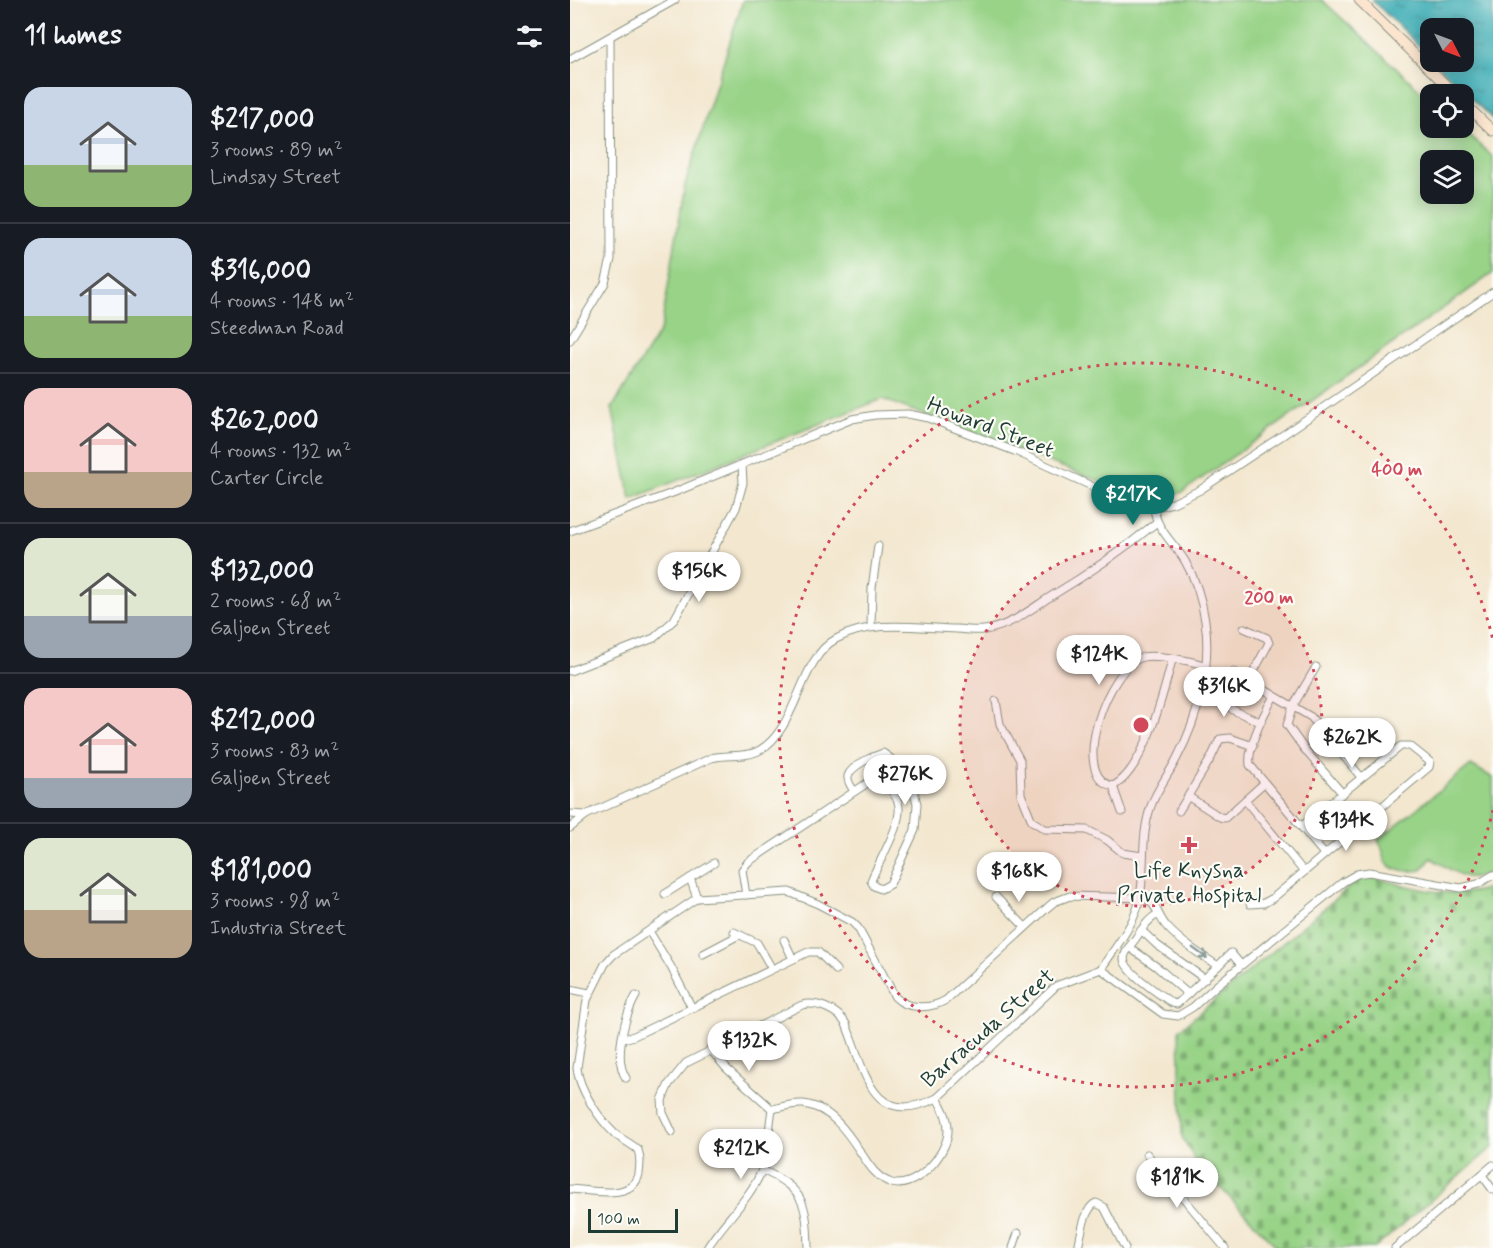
<!DOCTYPE html>
<html lang="en">
<head>
<meta charset="utf-8">
<style>
  body { margin:0; font-family:Mynerve,sans-serif; background:#20242c; color:#f1f3f6; height:100vh; display:flex; flex-direction:column; font-size:22px; white-space:nowrap }
  * { box-sizing:border-box; margin:0 }
  p { font-size:20px; color:#9ea1a6 }
  .icon { flex:none; width:33px; height:33px; fill:none; stroke:currentColor; stroke-width:2; stroke-linecap:round; stroke-linejoin:round }
  .map { position:relative; flex:1; overflow:hidden }
  .drawer { display:flex; flex-direction:column; background:#171b24; width:570px }
  .drawer>* { flex:none }
  .needle { width:39px; rotate:132deg }
  .tools { position:absolute; left:850px; top:18px; display:grid; gap:12px }
  .tools a { display:grid; place-items:center; width:54px; height:54px; border-radius:12px; background:#171b24; box-shadow:0 3px 15px #0003; font-size:30px }
  .scale { position:absolute; left:18px; bottom:15px; width:90px; box-sizing:border-box; padding-left:6px; border:3px solid #1f3d34; border-top:0; font-size:16px; line-height:21px; white-space:nowrap; color:#1f3d34; -webkit-text-stroke:4px #fdfcf7; paint-order:stroke }
  .price { position:absolute; translate:-50% -51px; padding:0 14px; border-radius:21px; background:#fff; color:#222; font-size:20px; line-height:39px; filter:drop-shadow(0 2px 3px #0008) }
  .price::after { content:''; position:absolute; left:50%; top:36px; width:18px; height:14px; margin-left:-9px; background:inherit; clip-path:polygon(0 0,100% 0,50% 100%) }
  .price.current { background:#0f766e; color:#fff }
  ul { padding:0; list-style:none }
  li { display:flex; align-items:center; gap:18px; height:150px; padding:0 24px }
  li+li { border-top:2px solid #363941 }
  li span { display:grid; place-items:center; flex:none; width:168px; height:120px; border-radius:18px; color:#555 }
  li>.icon { margin-inline-start:auto }
  span .icon { width:72px; height:72px; fill:#fffc; stroke-width:1 }
  li b { font-size:26px }
  h2 { display:flex; justify-content:space-between; align-items:center; height:72px; padding:0 24px; font-size:26px }
  main { display:flex; flex:1; min-height:0 }
  .map>svg:first-child { display:block }
</style>
</head>
<body>
<main>
<section class="drawer">
<h2>11 homes<svg class="icon" aria-label="filters" viewBox="0 0 24 24"><path d="M4 7h16M4 17h16"/><circle cx="9" cy="7" r="2"/><circle cx="15" cy="17" r="2"/></svg></h2>
<ul>
<li><span style="background:linear-gradient(#c9d6e8 65%,#8fb573 0)"><svg class="icon" aria-label="home" viewBox="0 0 24 24"><path d="M3 11l9-7 9 7M6 9v11h12V9"/></svg></span><div><b>$217,000</b><p>3 rooms · 89 m²</p><p>Lindsay Street</p></div></li>
<li><span style="background:linear-gradient(#c9d6e8 65%,#8fb573 0)"><svg class="icon" aria-label="home" viewBox="0 0 24 24"><path d="M3 11l9-7 9 7M6 9v11h12V9"/></svg></span><div><b>$316,000</b><p>4 rooms · 148 m²</p><p>Steedman Road</p></div></li>
<li><span style="background:linear-gradient(#f6c9c9 70%,#b9a48a 0)"><svg class="icon" aria-label="home" viewBox="0 0 24 24"><path d="M3 11l9-7 9 7M6 9v11h12V9"/></svg></span><div><b>$262,000</b><p>4 rooms · 132 m²</p><p>Carter Circle</p></div></li>
<li><span style="background:linear-gradient(#dfe7d0 65%,#9aa5b1 0)"><svg class="icon" aria-label="home" viewBox="0 0 24 24"><path d="M3 11l9-7 9 7M6 9v11h12V9"/></svg></span><div><b>$132,000</b><p>2 rooms · 68 m²</p><p>Galjoen Street</p></div></li>
<li><span style="background:linear-gradient(#f6c9c9 75%,#9aa5b1 0)"><svg class="icon" aria-label="home" viewBox="0 0 24 24"><path d="M3 11l9-7 9 7M6 9v11h12V9"/></svg></span><div><b>$212,000</b><p>3 rooms · 83 m²</p><p>Galjoen Street</p></div></li>
<li><span style="background:linear-gradient(#dfe7d0 60%,#b9a48a 0)"><svg class="icon" aria-label="home" viewBox="0 0 24 24"><path d="M3 11l9-7 9 7M6 9v11h12V9"/></svg></span><div><b>$181,000</b><p>3 rooms · 98 m²</p><p>Industria Street</p></div></li>
</ul>
</section>
<div class="map">
<svg width="923" height="1248" viewBox="0 0 923 1248">
  <defs>
    <pattern id="cemetery-stones" width="16" height="16" patternUnits="userSpaceOnUse" patternTransform="scale(1.5)"><rect width="16" height="16" fill="#98d387"/><path d="M2 7V4a2 2 0 0 1 4 0v3zM10 15v-3a2 2 0 0 1 4 0v3z" fill="#7bac6f"/></pattern>
    <pattern id="water-ripples" width="26" height="14" patternUnits="userSpaceOnUse" patternTransform="scale(1.5)"><rect width="26" height="14" fill="#39abb3"/><path d="M2 4q2-2 4 0t4 0M15 11q2-2 4 0t4 0" fill="none" stroke="#2f8c92"/></pattern>
  </defs>
  <rect width="100%" height="100%" fill="#fdfcf7"/>
  <filter id="ink" filterUnits="userSpaceOnUse"><feTurbulence type="fractalNoise" baseFrequency=".0167" numOctaves="2"/><feDisplacementMap in="SourceGraphic" scale="12" xChannelSelector="R" yChannelSelector="G"/><feConvolveMatrix kernelMatrix="1 2 1 2 8 2 1 2 1" color-interpolation-filters="sRGB"/></filter>
  <filter id="wash" filterUnits="userSpaceOnUse"><feTurbulence type="fractalNoise" baseFrequency=".008" numOctaves="4" result="noise"/><feDisplacementMap in="SourceGraphic" scale="24" xChannelSelector="R" yChannelSelector="G"/><feGaussianBlur stdDeviation="1.35" result="paint"/><feColorMatrix in="noise" values="0 0 0 0 0 0 0 0 0 0 0 0 0 0 0 0 0 1.4 0 .05"/><feComposite in="paint" operator="in"/></filter>
  <g filter="url(#wash)">
    <rect width="100%" height="100%" fill="#f3e7cf"/>
    <g fill="#98d387" stroke="#5c885e" stroke-width="1.5" fill-rule="evenodd">
      <path d="M 173,0 L 752,0 L 861,100 L 861,128 L 891,128 L 923,157 L 923,273 L 611,493 L 564,494 L 312,399 L 61,499 L 42,408 L 91,329 L 115,185 ZM 861,160 L 894,160 L 894,194 L 861,194 Z"/>
      <path d="M 901,765 L 923,778 L 923,871 C 897,886 884,871 861,858 L 852,870 C 841,872 818,872 815,859 C 813,852 813,848 808,840 Z"/>
    </g>
    <path fill="url(#cemetery-stones)" stroke="#5c885e" stroke-width="1.5" d="M 798,876 C 833,885 889,903 923,886 L 923,1147 L 805,1248 L 708,1248 L 626,1162 L 612,1137 L 609,1030 L 788,880 Z"/>
    <polygon fill="url(#water-ripples)" stroke="#2c7474" stroke-width="1.5" points="802,0 923,0 923,119 864,62 894,62 894,28 861,28 861,58"/>
  </g>
  <g filter="url(#ink)">
    <g fill="none" stroke-linecap="round" stroke-linejoin="round">
      <g stroke="#899282" stroke-width="9">
        <g id="street">
          <polyline points="0,59 105,0"/>
          <polyline points="0,340 35,283 41,259 40,37"/>
          <polyline points="0,531 105,492 282,419 305,415 338,414 358,418 447,452 561,504 584,507 603,503 630,490 710,437 923,292"/>
          <polyline points="301,626 302,588 308,546"/>
          <polyline points="674,628 697,638 699,643 679,680"/>
          <path d="M 602,660 C 594,692 574,771 543,786 C 498,777 538,666 573,657 C 585,654 624,661 636,666"/>
          <polyline points="746,667 723,706 717,725 735,750 772,793"/>
          <polyline points="0,671 84,638 104,620 166,508 173,483 172,465"/>
          <polyline points="664,672 741,717 791,777"/>
          <polyline points="632,687 650,696 663,710 690,722"/>
          <path d="M 704,696 C 695,712 677,745 680,765 L 754,854"/>
          <polyline points="426,701 430,724 450,760 451,794 462,821 475,829 517,830 537,840 553,853 572,856"/>
          <polyline points="308,776 325,765"/>
          <polyline points="543,786 552,812"/>
          <polyline points="619,797 650,817 655,818 694,783"/>
          <polyline points="675,800 734,872"/>
          <polyline points="609,811 641,758 650,739 660,738 683,746"/>
          <polyline points="0,814 16,815"/>
          <path d="M 0,828 L 16,815 L 141,758 C 156,754 177,758 190,750 C 228,728 229,659 266,639 C 303,619 347,628 387,629 C 396,630 406,631 414,630 C 440,627 462,608 483,595 C 520,573 554,549 587,522"/>
          <polyline points="120,878 127,898"/>
          <polyline points="95,894 144,863"/>
          <path d="M 176,895 L 172,870 L 178,862 L 308,776 C 314,783 325,792 328,802 C 335,821 308,862 301,881 L 304,886 L 311,889 L 320,884 L 345,830 L 347,804 L 344,791 L 320,758 L 313,753 C 303,756 281,766 278,776 C 277,782 281,786 284,791"/>
          <polyline points="426,897 455,927"/>
          <polyline points="680,904 694,903 703,898 859,767 860,762 840,746 831,746 732,826"/>
          <polyline points="571,930 587,945 635,979"/>
          <polyline points="79,931 101,967 122,1008"/>
          <polyline points="164,932 187,943 202,969"/>
          <polyline points="214,940 223,959"/>
          <polyline points="559,947 587,967 618,994"/>
          <polyline points="133,954 169,935"/>
          <polyline points="648,966 661,953 671,965"/>
          <path d="M 531,969 C 544,949 561,929 568,906 C 577,873 569,839 581,806 C 587,789 599,774 607,758 C 628,718 642,667 635,621 C 632,600 626,580 615,561 C 604,543 585,528 584,507"/>
          <polyline points="531,969 593,1014 608,1016 623,1007 646,986 773,882 787,874 799,872 891,888 908,884 923,875"/>
          <polyline points="0,989 19,993"/>
          <polyline points="53,1039 64,1036 238,952 248,952 266,970"/>
          <polyline points="140,1049 157,1069 202,1109"/>
          <path d="M 56,1078 C 43,1059 55,1015 66,996"/>
          <path d="M 202,1109 C 212,1107 223,1103 233,1104 C 262,1107 279,1135 293,1156 C 300,1167 307,1177 319,1182 C 343,1193 377,1155 378,1132 C 379,1119 373,1109 367,1098"/>
          <path d="M 102,1132 L 93,1113 L 92,1100 L 99,1084 L 116,1063 L 232,1005 C 246,1001 268,1010 276,1024 C 295,1071 301,1130 367,1098 L 486,986 L 531,969"/>
          <polyline points="577,1154 655,1248"/>
          <path d="M 192,1170 C 234,1189 237,1203 238,1248"/>
          <polyline points="912,1175 923,1190"/>
          <path d="M 0,1189 C 21,1190 63,1201 69,1174 C 70,1166 71,1158 68,1150 C 61,1143 52,1140 45,1134 C 29,1119 9,1089 7,1068 L 17,1000 L 35,964 L 43,955 L 127,898 L 219,892 L 248,904 L 282,922 L 288,928 L 325,997 C 338,1010 361,1009 376,1000 L 478,907 L 484,902 L 500,896 L 575,898 C 588,905 588,918 598,928 C 612,943 631,955 648,966 L 607,1004 L 602,1003 C 591,995 555,972 554,959 C 554,951 562,944 566,938 C 572,929 578,919 588,914"/>
          <path d="M 137,1248 C 153,1222 180,1199 192,1170 C 198,1155 199,1126 202,1109"/>
          <polyline points="443,1248 448,1233"/>
          <path d="M 508,1248 C 511,1236 514,1208 526,1203 L 534,1207 L 555,1248"/>
          <polyline points="825,1248 923,1165"/>
        </g>
      </g>
      <g stroke="#899282" stroke-width="11">
        <g id="secondary">
          <polyline points="789,0 885,94"/>
          <polyline points="894,103 923,131"/>
        </g>
      </g>
      <use href="#street" stroke="#fff" stroke-width="7"/>
      <use href="#secondary" stroke="#fce5cf" stroke-width="9"/>
    </g>
    <defs><path id="oneway-shaft" d="M-6 0H5M1.5-3L5.5 0L1.5 3" fill="none" stroke-width="1.6" stroke-linecap="round" stroke-linejoin="round" transform="scale(1.5)"/></defs>
    <use stroke="#8f9e9a" href="#oneway-shaft" transform="translate(630 953) rotate(36)"/>
  </g>
  <circle cx="571" cy="725" r="181" fill="#d1495b" fill-opacity=".12"/>
  <g fill="none" stroke="#d1495b" stroke-width="3" stroke-dasharray="3 6">
    <circle cx="571" cy="725" r="181"/>
    <path d="M923 810A362 362 0 1 1 923 640"/>
  </g>
  <path fill="#d1495b" stroke="#fdfcf7" stroke-width="2" d="M616 836h6v6h6v6h-6v6h-6v-6h-6v-6h6z"/>
  <g text-anchor="middle" stroke-width="4.5" stroke-linejoin="round" paint-order="stroke">
    <g font-size="22" fill="#1f3d34" stroke="#fdfcf7">
      <text transform="translate(421 426) rotate(21)" y="8">Howard Street</text>
      <text transform="translate(417 1027) rotate(-41)" y="8">Barracuda Street</text>
    </g>
    <g font-size="22" fill="#1f3d34" stroke="#fdfcf7">
      <text x="619" y="877">Life Knysna<tspan x="619" dy="25">Private Hospital</tspan></text>
    </g>
  </g>
  <circle cx="571" cy="725" r="9" fill="#d1495b" stroke="#fdfcf7" stroke-width="3"/>
  <g font-size="18" text-anchor="middle" font-weight="bold" fill="#d1495b" stroke="#fdfcf7" stroke-width="4.5" stroke-linejoin="round" paint-order="stroke">
    <text x="827" y="475">400 m</text>
    <text x="699" y="603">200 m</text>
  </g>
</svg>
<div class="tools">
<a><svg class="needle" viewBox="-14 -14 28 28"><path d="M0-13l5 13h-10z" fill="#e53935"/><path d="M0 13l5-13h-10z" fill="#9ea1a6"/></svg></a>
<a><svg class="icon" aria-label="locate" viewBox="0 0 24 24"><circle cx="12" cy="12" r="6"/><path d="M12 2v4M12 18v4M2 12h4M18 12h4"/></svg></a>
<a><svg class="icon" aria-label="layers" viewBox="0 0 24 24"><path d="M12 4l9 5-9 5-9-5zM3 14l9 5 9-5"/></svg></a>
</div>
<div class="scale">100 m</div>
<b class="price current" style="left:563px;top:526px">$217K</b>
<b class="price" style="left:129px;top:603px">$156K</b>
<b class="price" style="left:529px;top:686px">$124K</b>
<b class="price" style="left:654px;top:718px">$316K</b>
<b class="price" style="left:782px;top:769px">$262K</b>
<b class="price" style="left:335px;top:806px">$276K</b>
<b class="price" style="left:776px;top:852px">$134K</b>
<b class="price" style="left:449px;top:903px">$168K</b>
<b class="price" style="left:179px;top:1072px">$132K</b>
<b class="price" style="left:171px;top:1180px">$212K</b>
<b class="price" style="left:607px;top:1209px">$181K</b>
</div>
</main>
</body>
</html>
